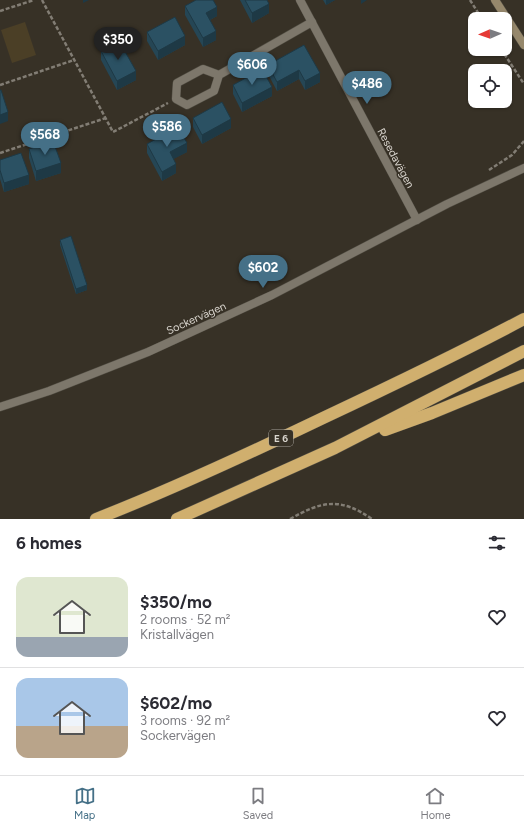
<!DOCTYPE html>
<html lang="en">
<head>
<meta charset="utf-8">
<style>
  body { margin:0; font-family:Figtree,sans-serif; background:#f2f2f3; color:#2b2b33; height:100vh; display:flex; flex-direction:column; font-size:15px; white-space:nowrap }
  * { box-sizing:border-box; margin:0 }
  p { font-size:13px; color:#7c7c81 }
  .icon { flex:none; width:22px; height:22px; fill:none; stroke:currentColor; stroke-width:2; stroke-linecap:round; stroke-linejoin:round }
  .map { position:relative; height:519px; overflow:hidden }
  .sheet { display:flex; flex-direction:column; background:#fff; flex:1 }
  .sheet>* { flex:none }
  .needle { width:26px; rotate:268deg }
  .buttons { position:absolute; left:468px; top:12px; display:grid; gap:8px }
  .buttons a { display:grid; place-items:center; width:44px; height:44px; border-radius:8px; background:#fff; box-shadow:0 1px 3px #0004; font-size:20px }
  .price { position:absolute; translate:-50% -34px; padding:0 9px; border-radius:14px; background:#457087; color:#fff; font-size:13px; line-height:26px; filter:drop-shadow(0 1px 2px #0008) }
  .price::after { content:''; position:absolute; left:50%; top:24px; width:12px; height:9px; margin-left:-6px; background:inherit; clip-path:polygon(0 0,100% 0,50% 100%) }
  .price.current { background:#222; color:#fff }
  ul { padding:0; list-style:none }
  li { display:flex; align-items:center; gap:12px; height:100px; padding:0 16px }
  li+li { border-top:1px solid #e1e1e2 }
  li span { display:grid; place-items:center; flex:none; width:112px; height:80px; border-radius:12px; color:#555 }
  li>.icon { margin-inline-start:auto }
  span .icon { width:48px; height:48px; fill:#fffc; stroke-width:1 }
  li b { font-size:17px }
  h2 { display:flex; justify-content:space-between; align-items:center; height:48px; padding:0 16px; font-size:17px }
  .menu { display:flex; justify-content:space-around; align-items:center; height:56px; border-top:1px solid #e1e1e2; background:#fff; font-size:11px; color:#7c7c81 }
  .menu a { display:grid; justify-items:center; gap:2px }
  .menu .current { color:#457087 }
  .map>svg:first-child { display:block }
</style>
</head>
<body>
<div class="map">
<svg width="524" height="519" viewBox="0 0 524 519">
  <rect width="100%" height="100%" fill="#373126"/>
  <polygon fill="#4b3f26" points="25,22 36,55 12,63 1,30"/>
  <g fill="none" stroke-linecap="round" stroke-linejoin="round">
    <g stroke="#524e44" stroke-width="9">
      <g id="minor">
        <polyline points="300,0 417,220"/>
        <polyline points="219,75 214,91 187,105 176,99 177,83 203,69 219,75 312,22"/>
        <polyline points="0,407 49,391 148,352 272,295 447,204 524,168"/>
      </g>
    </g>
    <g stroke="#524e44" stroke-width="9">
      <polyline id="secondary" points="495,0 524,45"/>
    </g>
    <g stroke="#524e44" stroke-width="13">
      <g id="motorway">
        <polyline points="385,430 432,413 524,375"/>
        <path d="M 96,519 C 173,489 248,454 323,418 C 391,386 458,354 524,319"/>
        <polyline points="177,519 335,448 524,351"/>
      </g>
    </g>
    <g stroke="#827d74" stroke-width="2.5" stroke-dasharray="4 2" stroke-linecap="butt">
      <polyline points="42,0 113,132 168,103"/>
      <polyline points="470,0 482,19"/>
      <polyline points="0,11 34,0"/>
      <polyline points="501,49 524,84"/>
      <polyline points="0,85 74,60"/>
      <polyline points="0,153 106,118"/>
      <polyline points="489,170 512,155 524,141"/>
      <path d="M 290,519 C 322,501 340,497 372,519"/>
    </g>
    <use href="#minor" stroke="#7d776b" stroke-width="8"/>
    <use href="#secondary" stroke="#96886c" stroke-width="8"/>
    <use href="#motorway" stroke="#d0af6e" stroke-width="12"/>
  </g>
  <g fill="#254655">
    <polygon points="240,0 267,0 269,13 252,23"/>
    <polygon points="323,0 335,0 326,5"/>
    <polygon points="185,6 217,16 210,20 216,40 203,47 185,15"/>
    <polygon points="147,32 185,45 158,60 147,41"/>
    <polygon points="304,45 320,82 305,90 299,79 277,91 268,74 268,65"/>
    <polygon points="101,51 136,80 117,90 101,60"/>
    <polygon points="233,85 272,96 242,112 233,94"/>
    <polygon points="193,118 231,128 202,144 193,127"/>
    <polygon points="147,144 187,152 173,159 176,173 162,181 147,153"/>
    <polygon points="29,149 61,173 36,181 29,158"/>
    <polygon points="0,160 29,184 4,192 0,179"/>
    <polygon points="60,240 87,290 76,294 60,245"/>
  </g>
  <g fill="#1e3945">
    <polygon points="83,0 89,0 83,3"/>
    <polygon points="326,0 335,0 326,5"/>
    <polygon points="361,0 367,0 361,4"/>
    <polygon points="269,4 269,13 252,23 252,13"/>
    <polygon points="217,7 217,16 206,22 206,13"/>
    <polygon points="216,31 216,40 203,47 203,38"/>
    <polygon points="185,36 185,45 158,60 158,51"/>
    <polygon points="299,70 299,79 277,91 277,82"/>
    <polygon points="136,71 136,80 117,90 117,81"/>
    <polygon points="320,73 320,82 305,90 305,81"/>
    <polygon points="272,87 272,96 242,112 242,103"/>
    <polygon points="8,112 8,121 0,124 0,115"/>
    <polygon points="231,119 231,128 202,144 202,135"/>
    <polygon points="187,143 187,152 170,161 170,152"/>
    <polygon points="61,163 61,173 36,181 36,171"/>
    <polygon points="176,164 176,173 162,181 162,172"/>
    <polygon points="29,175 29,184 4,192 4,183"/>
    <polygon points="87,285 87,290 76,294 76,289"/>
  </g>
  <g fill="#2b5163" stroke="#1e3945">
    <polygon points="196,0 213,0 217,7 206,13 216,31 203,38 185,6"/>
    <polygon points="245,0 267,0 269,4 252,13"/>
    <polygon points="175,17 185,36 158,51 147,32"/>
    <polygon points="119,41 136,71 117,81 101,51"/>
    <polygon points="304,45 320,73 305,81 299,70 277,82 268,65"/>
    <polygon points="262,69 272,87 242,103 233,85"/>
    <polygon points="0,90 1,90 8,112 0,115"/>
    <polygon points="222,102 231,119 202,135 193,118"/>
    <polygon points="178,127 187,143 170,152 176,164 162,172 147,144"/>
    <polygon points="53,141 61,163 36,171 29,149"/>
    <polygon points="21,153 29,175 4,183 0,170 0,160"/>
    <polygon points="71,236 87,285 76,289 60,240"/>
  </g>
  <g text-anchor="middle" stroke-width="3" stroke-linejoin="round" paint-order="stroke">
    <rect fill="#373126" stroke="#a8a49c" stroke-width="1" x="269" y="430" width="24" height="16" rx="3"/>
    <g font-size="10" font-weight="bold" fill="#d9d5ce">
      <text x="281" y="442">E 6</text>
    </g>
    <g font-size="11" fill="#d9d5ce" stroke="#373126">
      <text transform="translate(396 158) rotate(62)" y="4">Resedavägen</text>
      <text transform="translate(196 318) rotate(-24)" y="4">Sockervägen</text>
    </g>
  </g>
</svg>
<div class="buttons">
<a><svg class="needle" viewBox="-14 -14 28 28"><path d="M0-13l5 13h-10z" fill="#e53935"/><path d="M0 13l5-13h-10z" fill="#7c7c81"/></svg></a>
<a><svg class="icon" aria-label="locate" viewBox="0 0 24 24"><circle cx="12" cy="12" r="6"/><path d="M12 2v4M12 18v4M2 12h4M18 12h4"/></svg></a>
</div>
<b class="price current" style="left:118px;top:61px">$350</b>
<b class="price" style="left:252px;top:86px">$606</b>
<b class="price" style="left:367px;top:105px">$486</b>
<b class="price" style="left:167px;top:148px">$586</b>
<b class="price" style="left:45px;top:156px">$568</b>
<b class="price" style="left:263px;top:289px">$602</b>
</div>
<section class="sheet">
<h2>6 homes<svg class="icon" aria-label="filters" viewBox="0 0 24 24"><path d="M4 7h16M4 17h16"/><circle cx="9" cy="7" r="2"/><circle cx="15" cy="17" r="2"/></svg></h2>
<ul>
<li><span style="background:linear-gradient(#dfe7d0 75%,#9aa5b1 0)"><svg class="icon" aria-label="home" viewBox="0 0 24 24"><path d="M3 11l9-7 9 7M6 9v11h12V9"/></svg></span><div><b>$350/mo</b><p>2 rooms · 52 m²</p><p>Kristallvägen</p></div><svg class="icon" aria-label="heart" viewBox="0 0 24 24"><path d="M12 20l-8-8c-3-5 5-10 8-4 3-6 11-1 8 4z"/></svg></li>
<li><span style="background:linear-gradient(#a9c7e8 60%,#b9a48a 0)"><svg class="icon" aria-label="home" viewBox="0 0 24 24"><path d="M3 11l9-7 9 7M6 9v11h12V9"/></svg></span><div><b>$602/mo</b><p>3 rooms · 92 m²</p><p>Sockervägen</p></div><svg class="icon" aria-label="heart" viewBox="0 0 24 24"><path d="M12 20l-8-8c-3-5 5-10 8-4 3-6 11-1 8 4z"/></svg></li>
</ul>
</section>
<nav class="menu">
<a class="current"><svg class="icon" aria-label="map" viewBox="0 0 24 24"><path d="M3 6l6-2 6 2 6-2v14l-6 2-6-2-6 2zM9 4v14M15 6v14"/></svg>Map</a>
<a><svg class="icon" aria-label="saved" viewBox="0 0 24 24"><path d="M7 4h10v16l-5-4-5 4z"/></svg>Saved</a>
<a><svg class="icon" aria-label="home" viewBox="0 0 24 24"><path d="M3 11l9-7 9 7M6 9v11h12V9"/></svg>Home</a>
</nav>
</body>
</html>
